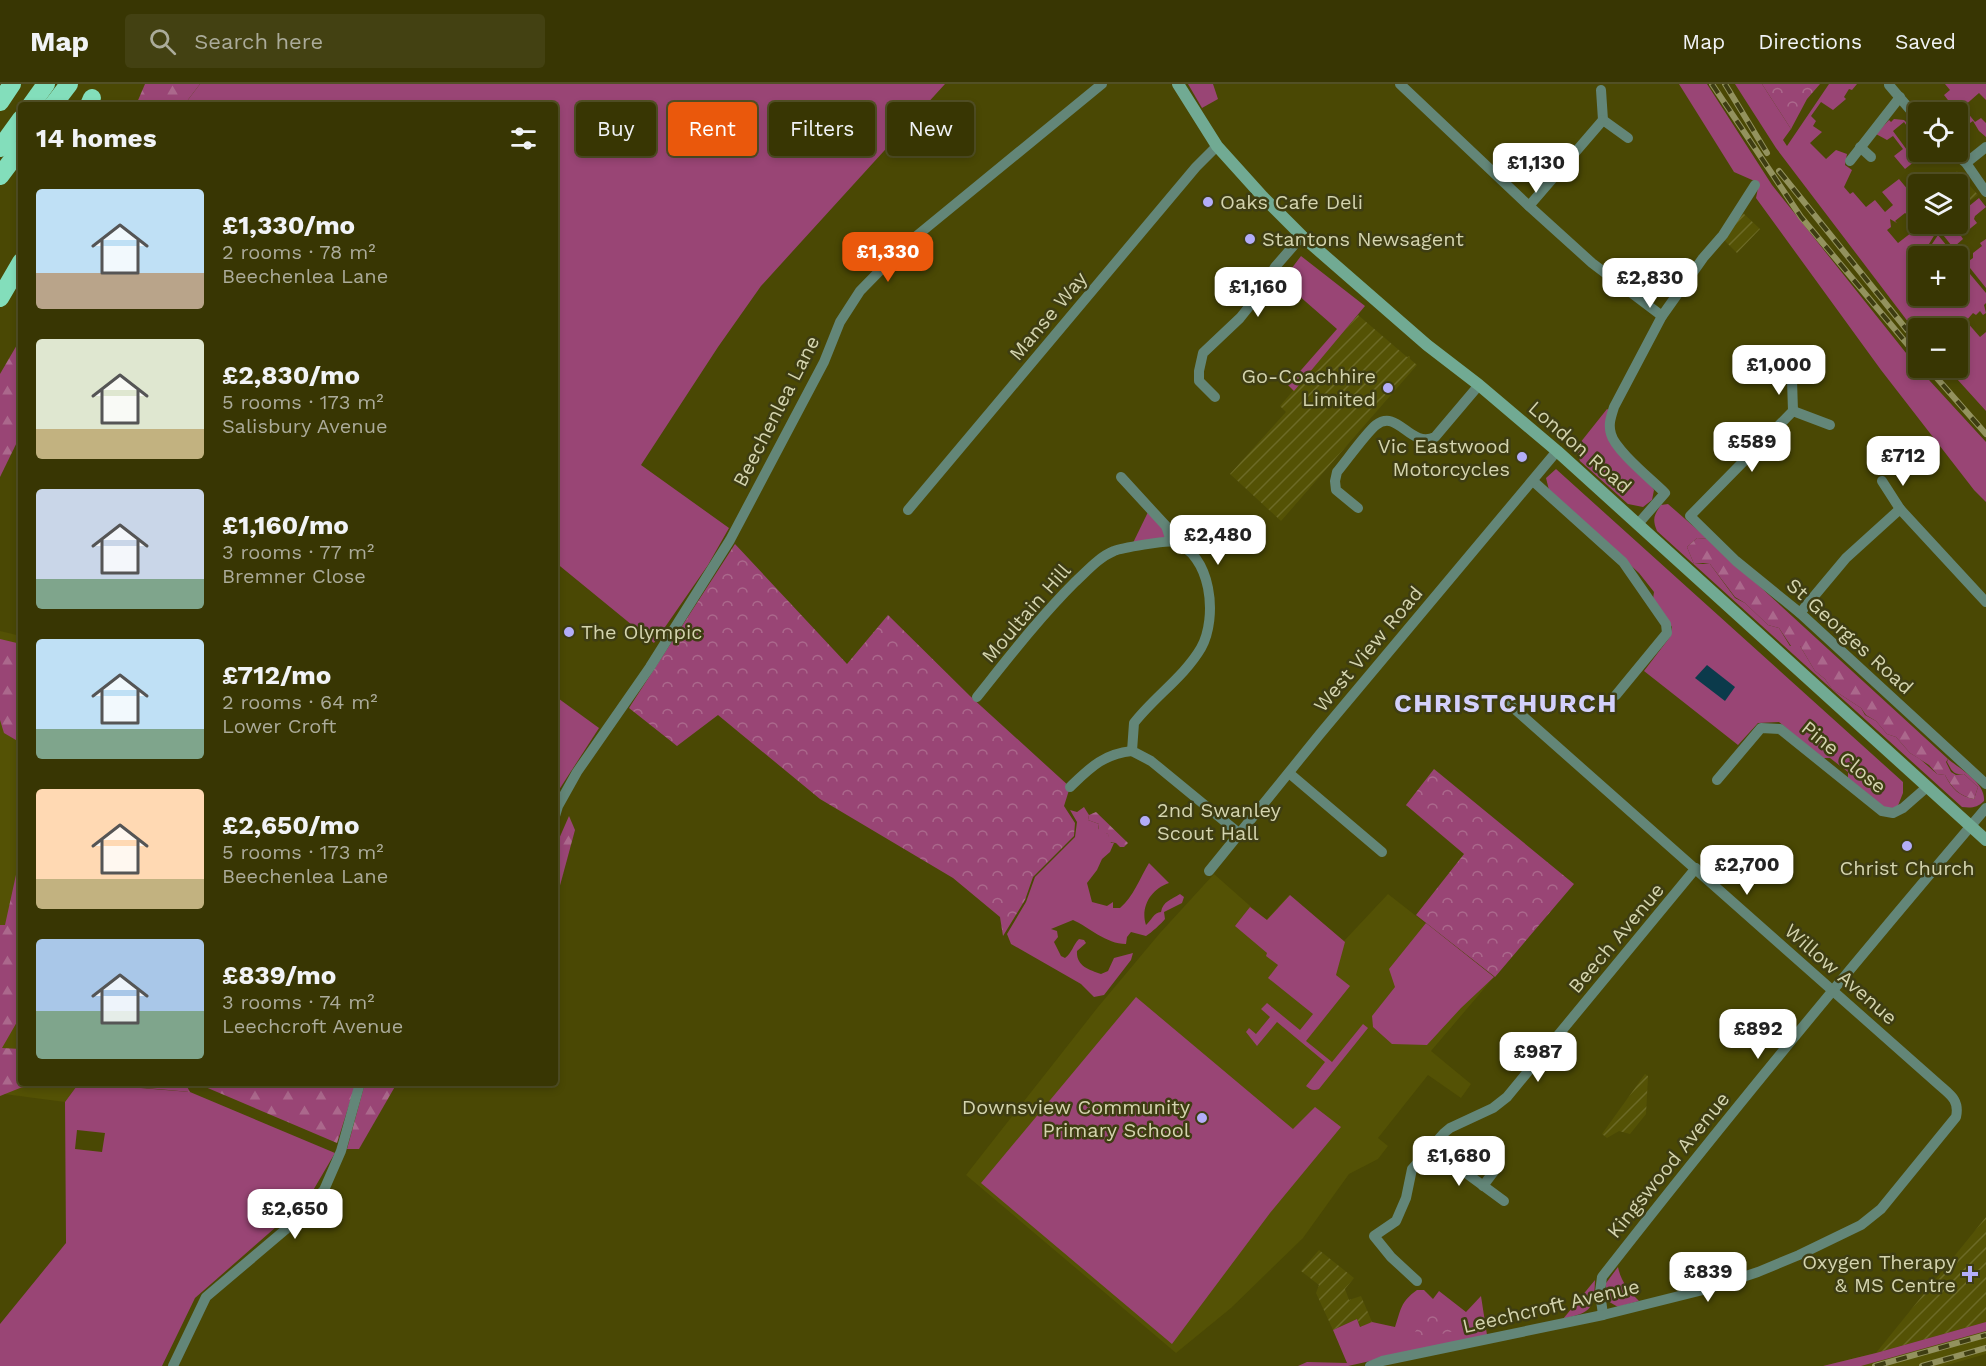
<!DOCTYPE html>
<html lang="en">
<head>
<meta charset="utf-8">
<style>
  body { margin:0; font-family:"Work Sans",sans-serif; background:#434112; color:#f1f3f6; height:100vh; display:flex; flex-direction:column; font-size:22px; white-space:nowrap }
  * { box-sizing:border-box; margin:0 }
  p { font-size:20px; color:#abab9a }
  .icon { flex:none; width:33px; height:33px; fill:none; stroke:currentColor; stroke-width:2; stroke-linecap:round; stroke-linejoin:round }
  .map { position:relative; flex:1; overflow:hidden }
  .side { position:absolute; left:18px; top:18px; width:540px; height:984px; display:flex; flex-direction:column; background:#383603; border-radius:6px; box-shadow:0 3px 9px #0003,0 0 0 2px #525025 }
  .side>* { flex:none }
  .top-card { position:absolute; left:576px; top:18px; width:570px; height:54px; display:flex; gap:12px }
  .buttons { position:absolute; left:1908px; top:18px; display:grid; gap:12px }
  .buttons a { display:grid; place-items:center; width:60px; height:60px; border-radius:6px; background:#383603; box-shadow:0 3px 9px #0003,0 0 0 2px #525025; font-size:30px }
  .price { position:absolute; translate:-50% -51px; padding:0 14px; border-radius:12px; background:#fff; color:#222; font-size:20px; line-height:39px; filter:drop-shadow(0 2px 3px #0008) }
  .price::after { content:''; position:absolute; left:50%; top:36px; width:18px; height:14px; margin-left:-9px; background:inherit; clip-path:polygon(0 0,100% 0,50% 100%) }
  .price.selected { background:#ea580c; color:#fff }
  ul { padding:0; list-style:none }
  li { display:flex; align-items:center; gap:18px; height:150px; padding:0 18px }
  li span { display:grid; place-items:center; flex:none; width:168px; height:120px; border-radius:6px; color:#555 }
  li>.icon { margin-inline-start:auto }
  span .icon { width:72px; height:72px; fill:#fffc; stroke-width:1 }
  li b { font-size:26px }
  h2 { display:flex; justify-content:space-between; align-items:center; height:72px; padding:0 18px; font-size:26px }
  .pill { padding:0 21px; border-radius:6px; background:#383603; box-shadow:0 3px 9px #0003,0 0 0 2px #525025; font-size:21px; line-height:54px }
  .pill.selected { background:#ea580c; color:#fff }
  header { display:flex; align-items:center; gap:36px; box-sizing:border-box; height:84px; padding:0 30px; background:#383603; border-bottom:2px solid #525025 }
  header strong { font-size:28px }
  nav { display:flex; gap:33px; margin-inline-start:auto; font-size:21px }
  .search { width:420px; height:54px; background:#434112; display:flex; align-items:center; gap:15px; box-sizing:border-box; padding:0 21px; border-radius:6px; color:#abab9a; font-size:22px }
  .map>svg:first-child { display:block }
</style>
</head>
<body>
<header>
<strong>Map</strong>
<div class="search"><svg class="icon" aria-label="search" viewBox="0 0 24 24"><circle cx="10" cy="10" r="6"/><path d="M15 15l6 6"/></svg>Search here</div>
<nav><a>Map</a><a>Directions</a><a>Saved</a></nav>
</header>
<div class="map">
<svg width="1986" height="1282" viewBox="0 0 1986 1282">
  <defs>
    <pattern id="industrial-furrows" width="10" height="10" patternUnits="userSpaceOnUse" patternTransform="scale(1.5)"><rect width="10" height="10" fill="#545205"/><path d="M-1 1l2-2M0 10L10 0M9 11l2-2" fill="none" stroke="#6c6a27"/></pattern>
    <pattern id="forest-firs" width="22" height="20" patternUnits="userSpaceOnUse" patternTransform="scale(1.5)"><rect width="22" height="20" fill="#994575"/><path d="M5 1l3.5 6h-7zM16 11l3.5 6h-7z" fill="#ab688c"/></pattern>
    <pattern id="park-crowns" width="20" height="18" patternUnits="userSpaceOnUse" patternTransform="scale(1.5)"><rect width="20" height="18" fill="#994575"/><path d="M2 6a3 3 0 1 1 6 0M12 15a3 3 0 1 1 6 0" fill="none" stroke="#ab688c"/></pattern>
  </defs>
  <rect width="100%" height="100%" fill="#4a4804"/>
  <g fill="#545205">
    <polygon points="0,547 21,552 21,999 79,999 65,1018 4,1010 0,1012"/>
    <polygon points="1214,790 1266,836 1289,811 1344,857 1388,810 1494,893 1431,967 1471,1000 1461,1014 1428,991 1378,1054 1388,1062 1378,1075 1349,1090 1303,1154 1231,1224 1176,1269 966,1091 1098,923 1160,849"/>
    <polygon points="1986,1238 1986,1270 1944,1282 1823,1282 1876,1269"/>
  </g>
  <g fill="url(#industrial-furrows)">
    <polygon points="1957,87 1978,111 1958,126 1958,100 1941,100"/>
    <polygon points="1743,129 1760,145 1737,169 1724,156"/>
    <polygon points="1358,231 1407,273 1410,272 1410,275 1417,281 1281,437 1230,390 1286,328 1280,322"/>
    <polygon points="1645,990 1648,992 1646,1030 1630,1050 1619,1047 1607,1054 1602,1050"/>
    <polygon points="1986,1133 1986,1238 1876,1269"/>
    <polygon points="1319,1166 1354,1194 1345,1205 1349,1216 1361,1212 1372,1238 1361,1243 1357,1235 1333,1246 1316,1209 1319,1201 1301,1187"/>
  </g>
  <g fill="#994575" fill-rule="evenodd">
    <polygon points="200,0 945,0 761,202 718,263 641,381 729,444 708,481 654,559 555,478 555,21 184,21"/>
    <polygon points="1188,0 1213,0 1218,15 1202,24"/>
    <polygon points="1679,0 1707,0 1772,101 1918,284 1986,358 1986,418 1974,406 1881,286 1756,114 1759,99 1734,88"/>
    <polygon points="1735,0 1762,0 1791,45 1783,56 1787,62 1829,0 1857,0 1852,6 1849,5 1844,13 1846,15 1833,26 1821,18 1811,32 1816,37 1813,42 1822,48 1810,59 1826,75 1836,66 1847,70 1845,81 1852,86 1844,103 1850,110 1853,108 1866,123 1875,116 1885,128 1893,121 1882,108 1899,95 1909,107 1927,94 1931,100 1918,100 1918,123 1908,131 1905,129 1895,137 1897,139 1890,135 1891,143 1887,146 1898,159 1916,145 1913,141 1916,139 1922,147 1931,140 1941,140 1929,160 1908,177 1912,181 1918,175 1918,212 1937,212 1942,218 1949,212 1953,212 1961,220 1964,218 1958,210 1958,199 1970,190 1986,209 1986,219 1984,221 1986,229 1983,231 1980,227 1976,231 1973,229 1966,237 1980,253 1986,248 1986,327 1947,284 1958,284 1958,244 1918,244 1918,251 1776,64"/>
    <polygon points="1945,0 1986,0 1986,16 1979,9 1963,23 1975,38 1981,34 1986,39 1986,53 1979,47 1973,37 1970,39 1965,35 1958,39 1958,28 1951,28 1955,25 1944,11 1950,6"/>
    <polygon points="1894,35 1904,36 1918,50 1919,68 1916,70 1913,63 1909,62 1914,52 1904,38 1893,47 1915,77 1905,85 1894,72 1903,65 1893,52 1887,56 1876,50 1889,36 1891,38"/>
    <polygon points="1979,114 1986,123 1975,132 1974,135 1977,139 1961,152 1963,155 1955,162 1955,166 1940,147 1947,140 1958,140 1958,131"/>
    <polygon points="1938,151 1955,172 1923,172 1922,170 1930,163"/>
    <polygon points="1986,155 1986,204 1966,179 1973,174 1973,169 1982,162 1980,159"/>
    <polygon points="1301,172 1365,222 1294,307 1288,301 1337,245 1282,197"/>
    <polygon points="1607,325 1609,326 1606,338 1654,406 1652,416 1643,423 1628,420 1580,377 1576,364"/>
    <polygon points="1556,385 1903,698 1903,709 1897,724 1885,724 1848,694 1848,688 1830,674 1822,674 1779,638 1758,639 1738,661 1644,587 1670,553 1672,543 1653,515 1654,508 1639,489 1549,406 1546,394"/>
    <path d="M 1668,420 L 1708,455 L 1697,454 L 1687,463 L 1694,480 L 1710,480 L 1735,514 L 1745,519 L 1768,541 L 1779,544 L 1790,562 L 1800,562 L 1815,587 L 1825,595 L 1832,605 L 1861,624 L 1865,631 L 1876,637 L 1887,650 L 1896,653 L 1910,669 L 1920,675 L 1937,690 L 1945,691 C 1952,705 1959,712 1974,715 L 1978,703 L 1964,690 C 1953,691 1952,687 1947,678 L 1948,675 C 1960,685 1986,699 1984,717 C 1977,724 1971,724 1962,723 L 1657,447 C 1652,435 1654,431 1661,421 Z"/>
    <polygon points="1150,424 1170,457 1131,463"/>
    <polygon points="555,612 599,644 555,712"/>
    <path d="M 1084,723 L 1089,731 L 1088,736 L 1099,740 L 1098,745 L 1108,750 L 1111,759 L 1114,759 L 1110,768 L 1102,775 L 1097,786 L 1087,799 L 1092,818 L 1107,822 L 1113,818 L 1113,824 L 1120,824 C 1133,813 1140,794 1149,779 L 1169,799 C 1151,805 1140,823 1146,841 C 1151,837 1154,828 1161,828 C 1163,817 1171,816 1180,810 L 1184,813 L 1182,819 L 1164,828 L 1165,835 C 1162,839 1151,849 1146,852 L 1131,848 L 1127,853 L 1126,860 C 1106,860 1089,843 1073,836 L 1051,845 L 1057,847 L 1058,853 L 1054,858 L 1061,872 L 1065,874 C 1072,869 1073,861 1079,855 L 1084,856 L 1086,859 L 1077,867 C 1076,882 1089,886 1101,890 L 1108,887 L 1114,874 L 1133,869 L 1131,876 L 1104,911 L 1094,913 L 1081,900 L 1011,860 L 1007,850 L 1026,818 L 1035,793 L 1075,753 L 1077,738 L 1070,726 L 1077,728 Z"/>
    <path d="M 1290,811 L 1345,858 L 1336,891 L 1350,902 L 1306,957 L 1332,978 L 1363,940 L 1368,944 L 1319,1005 C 1313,1007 1311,1006 1306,1002 L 1325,978 L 1277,938 L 1257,962 L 1246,948 L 1249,944 L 1256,950 L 1270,933 L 1261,925 L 1267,919 L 1300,946 L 1313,930 L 1268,894 L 1278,881 L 1266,872 L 1267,869 L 1235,842 L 1250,823 L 1267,836 Z"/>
    <polygon points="1426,839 1494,893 1461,924 1427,961 1392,960 1373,943 1372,932 1395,903 1389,885"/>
    <polygon points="1136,913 1293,1045 1315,1023 1341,1043 1270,1129 1172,1260 981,1099"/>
    <path d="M 79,999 L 190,1008 L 335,1069 L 308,1115 L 195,1214 L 162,1282 L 0,1282 L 0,1240 L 66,1159 L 65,1018 ZM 77,1046 L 105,1049 L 102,1068 L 75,1065 Z"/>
    <path d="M 1618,1183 C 1621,1198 1629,1207 1639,1217 L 1618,1223 L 1606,1216 L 1606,1199 Z"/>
    <path d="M 1595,1196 C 1594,1226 1591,1228 1563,1235 Z"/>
    <path d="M 1417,1206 L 1424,1206 L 1433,1215 L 1439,1207 L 1466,1228 L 1481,1212 L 1487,1251 L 1348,1282 L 1298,1282 L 1307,1278 L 1347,1279 L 1333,1246 L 1357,1235 L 1360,1243 L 1372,1238 L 1395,1243 C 1401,1226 1400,1218 1417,1206 Z"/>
    <polygon points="1986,1238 1986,1247 1861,1282 1823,1282 1876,1269"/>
  </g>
  <g fill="url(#forest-firs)">
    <polygon points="145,0 200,0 184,21 136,21"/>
    <polygon points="21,254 21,350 0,393 0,290"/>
    <path d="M 1697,454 L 1708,455 L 1948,675 L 1946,678 L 1951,688 L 1956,691 L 1964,690 L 1978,703 L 1974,715 C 1959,712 1952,704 1945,691 L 1937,690 L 1929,681 L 1910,669 L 1896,653 L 1887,650 L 1876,637 L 1866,631 L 1861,624 L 1832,605 L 1825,595 L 1815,587 L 1800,562 L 1791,562 L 1779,544 L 1768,541 L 1745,519 L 1735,513 L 1710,480 L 1703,479 L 1694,480 L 1687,463 Z"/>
    <polygon points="0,555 21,560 21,659 4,649 0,636"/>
    <polygon points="1096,728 1128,759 1124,763 1120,763 1116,759 1109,758 1108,750 1098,747 1099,740 1088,736 1089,731"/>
    <polygon points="569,732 575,746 555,820 555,764"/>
    <polygon points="21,768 21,931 2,964 21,965 21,999 69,999 20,1004 0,1012 0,841 5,841"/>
    <polygon points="92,999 185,999 190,1008"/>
    <polygon points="204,999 356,999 337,1059 203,1002"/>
    <polygon points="365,999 397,999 359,1065 347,1065"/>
  </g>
  <g fill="url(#park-crowns)">
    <polygon points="1762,0 1820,0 1807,15 1791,45"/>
    <polygon points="735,460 847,580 888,531 970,612 1070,703 1064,722 1075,739 1074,752 1033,793 1025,816 1003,852 1000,833 953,794 820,715 718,631 677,662 629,624"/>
    <polygon points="1434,685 1574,800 1495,893 1416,831 1464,770 1406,721"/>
    <polygon points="1443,1226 1449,1229 1454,1247 1417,1256 1415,1248 1427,1228"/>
  </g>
  <polygon fill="#0b3a4b" points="1707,581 1735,603 1725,617 1695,594"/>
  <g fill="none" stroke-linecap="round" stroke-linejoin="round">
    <g stroke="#638678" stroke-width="10">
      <polyline points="1400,0 1529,122 1592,179 1662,232"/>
      <polyline points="1889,1 1918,35"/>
      <polyline points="1601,6 1603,36 1628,54"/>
      <polyline points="1860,63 1871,73"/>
      <polyline points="1953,68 1966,79 1986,108"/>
      <polyline points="1850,77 1900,13"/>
      <polyline points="1966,79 1986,63"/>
      <polyline points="1529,122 1603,36"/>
      <polyline points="1792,296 1793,327 1690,432 1736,477 1800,529 1986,700"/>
      <polyline points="1215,313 1199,297 1199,287 1203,269 1240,234 1256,214 1275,183 1302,152"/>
      <polyline points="1793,327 1830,341"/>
      <polyline points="1121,393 1166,442 1171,457"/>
      <polyline points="1533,397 1623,478 1666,540 1667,549 1616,611"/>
      <polyline points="1882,397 1900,425"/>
      <path d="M 1358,424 L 1336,406 L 1335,397 L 1337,388 C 1347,376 1366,349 1376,341 C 1398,324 1410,365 1435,353 L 1479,301"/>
      <polyline points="908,426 1196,83 1217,62"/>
      <path d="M 1638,440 L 1665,409 C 1652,396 1615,366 1611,350 C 1608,340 1611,333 1614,323 L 1662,232 L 1703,174 L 1723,151 L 1755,101"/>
      <polyline points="1800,529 1846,474 1900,425 1986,518"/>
      <path d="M 977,613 C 1009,573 1039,534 1075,498 C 1087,487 1099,473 1114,467 C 1121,464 1167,456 1173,458 C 1212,469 1218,534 1201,564 C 1184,593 1154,613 1134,639 L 1132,667 L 1151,677 L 1240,750"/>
      <polyline points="1289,689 1382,768"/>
      <polyline points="1717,696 1761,644 1780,645 1882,727 1893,729 1903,724 1927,703"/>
      <path d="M 1070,703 C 1090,684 1103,670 1132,667"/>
      <polyline points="555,732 558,722 577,688 650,583 730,456 824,278 840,238 860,207 903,163 1102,0"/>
      <polyline points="1209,787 1320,650 1557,367"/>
      <polyline points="1432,1064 1504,1117"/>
      <polyline points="1483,1102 1498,1082"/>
      <polyline points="1417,1197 1391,1173 1374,1152 1396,1137 1406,1114 1412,1085 1444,1049 1450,1044 1493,1024 1507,1013 1696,784"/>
      <path d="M 1603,1231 L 1600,1208 L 1602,1193 C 1726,1034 1855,878 1986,724"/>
      <polyline points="173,1282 206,1213 285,1146 324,1106 341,1067 360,999"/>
      <path d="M 1370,1282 L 1382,1277 L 1603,1231 L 1707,1205 L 1758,1188 L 1799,1171 L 1861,1141 L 1881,1125 L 1956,1033 C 1960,1015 1949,1010 1937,999 L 1509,620"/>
    </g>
    <polyline stroke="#71aa93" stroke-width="12" points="1178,0 1217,62 1263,113 1302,152 1427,261 1479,301 1557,367 1986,756"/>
    <g stroke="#83debb" stroke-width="18">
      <polyline points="0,18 12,0"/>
      <polyline points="31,21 46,0"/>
      <polyline points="53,21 69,0"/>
      <polyline points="89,21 92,14"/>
      <polyline points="0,64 21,35"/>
      <polyline points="0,92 21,64"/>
      <polyline points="0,214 21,178"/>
    </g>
    <g stroke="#93925e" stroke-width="6">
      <g id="rail">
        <polyline points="1712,0 1801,133 1918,273"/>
        <polyline points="1725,0 1767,69"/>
        <polyline points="1779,87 1907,246"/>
        <polyline points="1928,284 1986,350"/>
        <polyline points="1875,1282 1986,1251"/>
        <polyline points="1922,1282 1986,1264"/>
      </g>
    </g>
    <use href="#rail" stroke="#3e3d12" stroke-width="4" stroke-dasharray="11" stroke-linecap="butt"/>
  </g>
  <g fill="#b3adf9" stroke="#3e3d12" stroke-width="2">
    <circle cx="1208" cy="118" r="6"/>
    <circle cx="1250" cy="155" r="6"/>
    <circle cx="1388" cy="304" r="6"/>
    <circle cx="1522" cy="373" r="6"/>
    <circle cx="569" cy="548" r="6"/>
    <circle cx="1145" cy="737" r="6"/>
    <circle cx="1907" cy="762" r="6"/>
    <circle cx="1202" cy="1034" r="6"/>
    <path d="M1967 1181h6v6h6v6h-6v6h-6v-6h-6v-6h6z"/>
  </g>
  <g text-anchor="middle" stroke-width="5" stroke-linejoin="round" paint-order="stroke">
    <g font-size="20" fill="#d4d4ae" stroke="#3e3d12" text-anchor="start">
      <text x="1220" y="125">Oaks Cafe Deli</text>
      <text x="1262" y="162">Stantons Newsagent</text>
      <text x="1376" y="299" text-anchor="end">Go-Coachhire<tspan x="1376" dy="23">Limited</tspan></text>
      <text x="1510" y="369" text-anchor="end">Vic Eastwood<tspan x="1510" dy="23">Motorcycles</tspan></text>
      <text x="581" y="555">The Olympic</text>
      <text x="1157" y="733">2nd Swanley<tspan x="1157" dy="23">Scout Hall</tspan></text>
      <text x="1907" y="791" text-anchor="middle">Christ Church</text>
      <text x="1190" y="1030" text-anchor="end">Downsview Community<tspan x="1190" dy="23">Primary School</tspan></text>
      <text x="1956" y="1185" text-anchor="end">Oxygen Therapy<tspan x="1956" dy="23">&amp; MS Centre</tspan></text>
    </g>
    <g font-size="20" fill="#d4d4ae" stroke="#3e3d12">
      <text transform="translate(1048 232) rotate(-50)" y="7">Manse Way</text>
      <text transform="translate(776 327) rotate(-63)" y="7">Beechenlea Lane</text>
      <text transform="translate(1580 363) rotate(41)" y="7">London Road</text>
      <text transform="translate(1026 529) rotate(-49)" y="7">Moultain Hill</text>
      <text transform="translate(1850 552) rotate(42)" y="7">St Georges Road</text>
      <text transform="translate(1368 565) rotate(-50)" y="7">West View Road</text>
      <text transform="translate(1844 673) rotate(39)" y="7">Pine Close</text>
      <text transform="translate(1616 854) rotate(-50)" y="7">Beech Avenue</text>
      <text transform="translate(1841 890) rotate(41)" y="7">Willow Avenue</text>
      <text transform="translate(1668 1081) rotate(-51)" y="7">Kingswood Avenue</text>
      <text transform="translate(1551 1222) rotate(-13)" y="7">Leechcroft Avenue</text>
    </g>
    <g font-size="26" font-weight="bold" letter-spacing="1.5" fill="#d3d0fc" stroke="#3e3d12">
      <text x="1506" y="628">CHRISTCHURCH</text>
    </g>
  </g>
</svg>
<div class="buttons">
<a><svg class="icon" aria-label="locate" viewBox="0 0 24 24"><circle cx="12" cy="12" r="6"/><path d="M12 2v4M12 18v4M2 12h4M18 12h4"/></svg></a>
<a><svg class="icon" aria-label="layers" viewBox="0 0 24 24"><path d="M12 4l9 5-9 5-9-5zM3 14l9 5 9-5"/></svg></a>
<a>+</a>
<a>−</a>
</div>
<b class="price" style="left:1536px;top:110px">£1,130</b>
<b class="price selected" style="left:888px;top:199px">£1,330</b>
<b class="price" style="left:1650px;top:225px">£2,830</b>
<b class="price" style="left:1258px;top:234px">£1,160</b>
<b class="price" style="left:1779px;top:312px">£1,000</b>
<b class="price" style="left:1752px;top:389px">£589</b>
<b class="price" style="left:1903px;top:403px">£712</b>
<b class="price" style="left:1218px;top:482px">£2,480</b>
<b class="price" style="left:1747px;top:812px">£2,700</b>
<b class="price" style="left:1758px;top:976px">£892</b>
<b class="price" style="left:1538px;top:999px">£987</b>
<b class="price" style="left:1459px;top:1103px">£1,680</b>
<b class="price" style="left:295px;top:1156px">£2,650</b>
<b class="price" style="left:1708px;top:1219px">£839</b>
<div class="top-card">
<a class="pill">Buy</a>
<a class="pill selected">Rent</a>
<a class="pill">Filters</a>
<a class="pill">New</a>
</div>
<section class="side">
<h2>14 homes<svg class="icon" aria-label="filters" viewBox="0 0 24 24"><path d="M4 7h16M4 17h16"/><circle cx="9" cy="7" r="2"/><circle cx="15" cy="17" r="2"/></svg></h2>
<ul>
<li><span style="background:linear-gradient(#bfe0f5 70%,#b9a48a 0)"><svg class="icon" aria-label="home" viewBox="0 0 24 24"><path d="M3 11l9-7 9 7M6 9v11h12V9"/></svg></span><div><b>£1,330/mo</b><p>2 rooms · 78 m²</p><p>Beechenlea Lane</p></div></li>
<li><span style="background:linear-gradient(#dfe7d0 75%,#c2b280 0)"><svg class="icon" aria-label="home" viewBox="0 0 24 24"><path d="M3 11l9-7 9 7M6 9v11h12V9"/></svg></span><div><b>£2,830/mo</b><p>5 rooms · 173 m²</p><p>Salisbury Avenue</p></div></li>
<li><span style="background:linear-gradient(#c9d6e8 75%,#7fa58c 0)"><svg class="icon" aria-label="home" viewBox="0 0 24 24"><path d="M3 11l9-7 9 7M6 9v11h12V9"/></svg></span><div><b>£1,160/mo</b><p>3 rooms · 77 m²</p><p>Bremner Close</p></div></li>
<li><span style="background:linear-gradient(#bfe0f5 75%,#7fa58c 0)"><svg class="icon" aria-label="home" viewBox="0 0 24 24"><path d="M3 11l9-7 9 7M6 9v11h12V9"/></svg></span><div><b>£712/mo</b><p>2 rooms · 64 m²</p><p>Lower Croft</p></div></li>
<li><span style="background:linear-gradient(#ffd9b3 75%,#c2b280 0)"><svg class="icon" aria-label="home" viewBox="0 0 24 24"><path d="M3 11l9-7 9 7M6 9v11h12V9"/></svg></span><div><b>£2,650/mo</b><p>5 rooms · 173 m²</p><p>Beechenlea Lane</p></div></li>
<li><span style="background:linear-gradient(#a9c7e8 60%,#7fa58c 0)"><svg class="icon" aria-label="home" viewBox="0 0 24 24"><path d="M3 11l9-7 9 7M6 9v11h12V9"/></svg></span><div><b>£839/mo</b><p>3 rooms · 74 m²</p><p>Leechcroft Avenue</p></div></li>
</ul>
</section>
</div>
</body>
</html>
